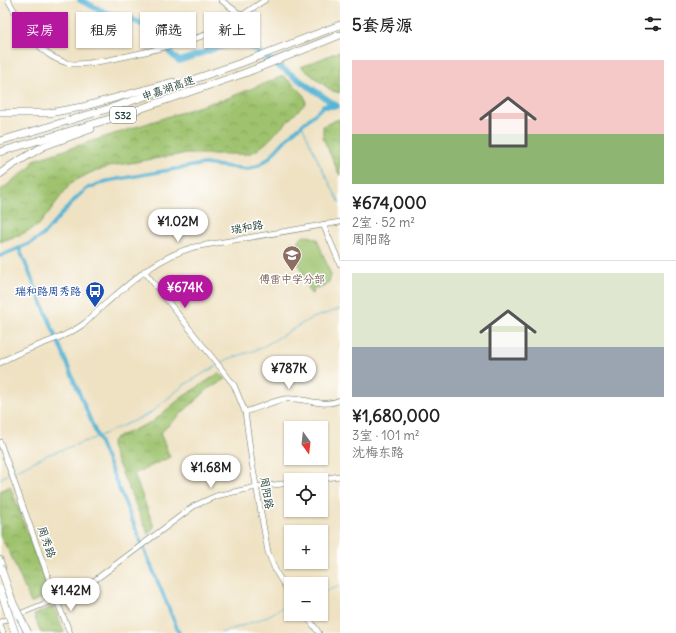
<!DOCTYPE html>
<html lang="zh">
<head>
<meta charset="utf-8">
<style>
  body { margin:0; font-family:Delius,"LXGW WenKai TC",sans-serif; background:#f2f2f2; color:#222; height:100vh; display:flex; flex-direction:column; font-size:15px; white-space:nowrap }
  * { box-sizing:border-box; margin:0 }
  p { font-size:13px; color:#767676 }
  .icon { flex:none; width:22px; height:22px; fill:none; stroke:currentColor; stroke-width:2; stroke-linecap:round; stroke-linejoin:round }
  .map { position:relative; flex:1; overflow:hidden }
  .side { display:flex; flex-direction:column; background:#fff; width:336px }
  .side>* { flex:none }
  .banner { position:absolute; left:12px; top:12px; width:268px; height:36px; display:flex; gap:8px }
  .needle { width:26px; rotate:165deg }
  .fabs { position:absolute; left:284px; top:421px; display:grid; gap:8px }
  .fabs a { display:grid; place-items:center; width:44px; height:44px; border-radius:0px; background:#fff; box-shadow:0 1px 3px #0004; font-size:20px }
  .price { position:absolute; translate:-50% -34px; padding:0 9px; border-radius:14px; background:#fff; color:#222; font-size:13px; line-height:26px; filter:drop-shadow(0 1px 2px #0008) }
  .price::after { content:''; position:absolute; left:50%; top:24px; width:12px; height:9px; margin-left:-6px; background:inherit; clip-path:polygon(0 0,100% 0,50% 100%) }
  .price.current { background:#b5179e; color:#fff }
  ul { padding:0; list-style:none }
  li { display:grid; align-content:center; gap:8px; height:212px; padding:0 12px }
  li+li { border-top:1px solid #e0e0e0 }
  li span { display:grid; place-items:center; height:124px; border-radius:0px; color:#555 }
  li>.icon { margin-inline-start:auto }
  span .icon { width:72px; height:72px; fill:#fffc; stroke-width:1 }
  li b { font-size:17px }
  h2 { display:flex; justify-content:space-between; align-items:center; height:48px; padding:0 12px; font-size:17px }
  .pill { padding:0 14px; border-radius:0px; background:#fff; box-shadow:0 1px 3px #0004; font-size:14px; line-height:36px }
  .pill.current { background:#b5179e; color:#fff }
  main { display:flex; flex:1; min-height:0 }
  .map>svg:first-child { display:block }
</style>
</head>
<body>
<main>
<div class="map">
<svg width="340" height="633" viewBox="0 0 340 633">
  <defs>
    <pattern id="park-crowns" width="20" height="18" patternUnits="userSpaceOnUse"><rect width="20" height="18" fill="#9ec26d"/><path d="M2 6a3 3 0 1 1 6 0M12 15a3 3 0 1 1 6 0" fill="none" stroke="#809f5a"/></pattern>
  </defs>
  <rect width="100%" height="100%" fill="#fff"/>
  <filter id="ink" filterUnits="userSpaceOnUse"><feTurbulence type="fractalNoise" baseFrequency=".025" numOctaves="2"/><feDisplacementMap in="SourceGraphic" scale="8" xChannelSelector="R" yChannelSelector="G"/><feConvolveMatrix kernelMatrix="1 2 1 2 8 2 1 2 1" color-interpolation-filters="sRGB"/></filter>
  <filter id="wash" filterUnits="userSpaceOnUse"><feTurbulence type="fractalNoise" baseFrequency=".012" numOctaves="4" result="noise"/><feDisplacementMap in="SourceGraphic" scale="16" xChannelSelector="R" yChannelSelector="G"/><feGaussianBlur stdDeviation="0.9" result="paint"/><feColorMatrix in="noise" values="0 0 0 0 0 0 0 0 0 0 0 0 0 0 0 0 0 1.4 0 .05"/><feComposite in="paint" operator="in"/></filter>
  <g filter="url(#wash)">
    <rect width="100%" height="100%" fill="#efe2c3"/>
    <g fill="url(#park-crowns)" stroke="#5e8050">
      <polygon points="340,51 340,93 332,91 301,67"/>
      <path d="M 283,76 C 291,83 306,92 306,103 L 267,142 L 257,150 L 248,154 L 183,154 L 112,166 L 90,173 L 71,183 L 39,225 L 24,233 L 0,242 L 0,191 L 26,170 L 30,168 L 34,160 L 213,102 L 223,100 Z"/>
      <polygon points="340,119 340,176 323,138 323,126 336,120"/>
      <polygon points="219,373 226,379 207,390 160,433 170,457 134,474 154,527 148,534 111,447 112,441 115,438 152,422 181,398"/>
      <polygon points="10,486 49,591 47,595 31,603 11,556 0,536 0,491"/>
      <polygon points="52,607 55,609 64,633 41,633 34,615"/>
    </g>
    <path fill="#9ec26d" stroke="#5e8050" d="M 304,236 L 309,236 L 317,239 L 331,275 C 330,284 322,291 313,287 L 314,292 L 311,294 L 290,243 L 293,242 L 296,246 L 299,240 Z"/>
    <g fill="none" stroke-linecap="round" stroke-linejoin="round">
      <g stroke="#55b4d4" stroke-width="1">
        <polyline points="302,125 319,163 340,203"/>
        <polyline points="221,363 228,359 259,349 310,319 340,309"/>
        <polyline points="13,472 47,455 97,437 149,414 184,385 216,366"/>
        <polyline points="0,479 8,474"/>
        <polyline points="321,593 340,586"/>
        <polyline points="221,633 264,618 282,608 291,604"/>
      </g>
      <g stroke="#55b4d4" stroke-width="3.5">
        <polyline points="19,248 179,633"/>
        <polyline points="0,256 31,243 43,235 77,197 88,188 107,181 204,164 248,169 257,166 268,159 290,135 324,106"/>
      </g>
      <g stroke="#55b4d4" stroke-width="6">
        <polyline points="80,0 106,13 128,18 144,25 153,37 179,61 241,40 281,68"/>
        <polyline points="286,71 337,106"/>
        <polyline points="324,106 336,106"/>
      </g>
    </g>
  </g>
  <g filter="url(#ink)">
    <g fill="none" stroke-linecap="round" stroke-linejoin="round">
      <g stroke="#687766" stroke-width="6">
        <g id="minor">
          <path d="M 8,0 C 17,16 34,43 48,54 C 52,57 61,61 67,63 C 87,69 194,41 215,31 C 233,23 249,10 265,0"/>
          <polyline points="221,0 241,15"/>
          <polyline points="323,224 340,264"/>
          <polyline points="144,271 223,371 234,385 245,412 252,463 268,552 276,572 291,596"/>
          <path d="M 0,363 C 26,346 60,342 85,323 C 91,318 97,311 103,306 C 132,281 156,258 194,247 L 340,222"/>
          <path d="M 245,412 C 258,408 271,402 284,399 C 303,396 322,409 340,400"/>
          <polyline points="0,442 56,599 70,633"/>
          <polyline points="313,480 340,476"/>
          <polyline points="0,559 3,568"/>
          <polyline points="305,614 319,633"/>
          <polyline points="0,622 83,588 95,580 194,506 216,496 256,487 291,483"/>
          <polyline points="0,624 3,633"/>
        </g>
      </g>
      <g stroke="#687766" stroke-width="8">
        <polyline id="major" points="8,599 20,633"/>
      </g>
      <g stroke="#687766" stroke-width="8">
        <g id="highway">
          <polyline points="0,113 49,113 82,107 173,82"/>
          <polyline points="0,141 111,108 241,63 340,25"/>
          <polyline points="0,152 116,117 245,73 340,35"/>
          <polyline points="0,174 12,165 44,146 91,129"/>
        </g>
      </g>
      <use href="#minor" stroke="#fff" stroke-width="5"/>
      <use href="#major" stroke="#fff" stroke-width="6"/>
      <use href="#highway" stroke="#fff" stroke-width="7"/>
      <g stroke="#687766" stroke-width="8" stroke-linecap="butt">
        <g id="highway-bridge">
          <polyline points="0,566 13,603 28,633"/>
          <polyline points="0,589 15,633"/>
        </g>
      </g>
      <use href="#highway-bridge" stroke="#fff" stroke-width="7"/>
    </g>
  </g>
  <defs>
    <g id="school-pin" transform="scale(1)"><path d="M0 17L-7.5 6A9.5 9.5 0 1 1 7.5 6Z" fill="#8d6e63" stroke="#fff"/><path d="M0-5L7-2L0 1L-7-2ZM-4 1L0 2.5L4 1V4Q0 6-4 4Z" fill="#fff"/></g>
    <g id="bus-pin" transform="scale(1)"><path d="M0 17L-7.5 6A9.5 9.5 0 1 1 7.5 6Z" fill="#1a4fb4" stroke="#fff"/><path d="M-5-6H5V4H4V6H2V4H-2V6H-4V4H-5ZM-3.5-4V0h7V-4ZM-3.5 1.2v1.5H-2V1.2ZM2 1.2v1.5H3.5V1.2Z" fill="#fff"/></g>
  </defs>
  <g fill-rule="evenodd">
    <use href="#school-pin" x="292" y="255"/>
    <use href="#bus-pin" x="95" y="291"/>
  </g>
  <g text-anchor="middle" stroke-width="3" stroke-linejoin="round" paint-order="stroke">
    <rect fill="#fff" stroke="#627771" stroke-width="1" x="110" y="107" width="26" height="16" rx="3"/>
    <g font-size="10" font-weight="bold" fill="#1f3d34">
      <text x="123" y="119">S32</text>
    </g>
    <g font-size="11" fill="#1f3d34" stroke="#fff">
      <text transform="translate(168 88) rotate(-19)" y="4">申嘉湖高速</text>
      <text transform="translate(247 227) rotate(-10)" y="4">瑞和路</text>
      <text transform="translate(267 493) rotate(80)" y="4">周阳路</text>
      <text transform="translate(47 542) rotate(71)" y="4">周秀路</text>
    </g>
    <g font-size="11" fill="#785e54" stroke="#fff">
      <text x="292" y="283">傅雷中学分部</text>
    </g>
    <g font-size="11" fill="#164399" stroke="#fff" text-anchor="end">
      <text x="81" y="295">瑞和路周秀路</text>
    </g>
  </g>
</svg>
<div class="fabs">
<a><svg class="needle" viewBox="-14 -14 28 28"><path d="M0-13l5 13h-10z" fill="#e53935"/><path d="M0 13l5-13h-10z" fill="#767676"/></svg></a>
<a><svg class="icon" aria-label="locate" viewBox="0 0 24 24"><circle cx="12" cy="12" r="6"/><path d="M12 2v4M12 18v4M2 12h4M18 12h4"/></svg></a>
<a>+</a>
<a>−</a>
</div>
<b class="price" style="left:178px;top:243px">¥1.02M</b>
<b class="price current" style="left:185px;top:309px">¥674K</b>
<b class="price" style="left:289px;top:390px">¥787K</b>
<b class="price" style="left:211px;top:489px">¥1.68M</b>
<b class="price" style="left:71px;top:612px">¥1.42M</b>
<div class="banner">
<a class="pill current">买房</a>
<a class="pill">租房</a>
<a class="pill">筛选</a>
<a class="pill">新上</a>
</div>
</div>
<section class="side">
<h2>5套房源<svg class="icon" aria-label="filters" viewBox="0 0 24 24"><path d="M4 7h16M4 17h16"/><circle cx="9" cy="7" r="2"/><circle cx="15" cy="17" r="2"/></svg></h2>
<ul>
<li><span style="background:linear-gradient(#f6c9c9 60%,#8fb573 0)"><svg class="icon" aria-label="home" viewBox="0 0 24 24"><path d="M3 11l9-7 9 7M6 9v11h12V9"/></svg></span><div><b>¥674,000</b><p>2室 · 52 m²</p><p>周阳路</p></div></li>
<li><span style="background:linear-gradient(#dfe7d0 60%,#9aa5b1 0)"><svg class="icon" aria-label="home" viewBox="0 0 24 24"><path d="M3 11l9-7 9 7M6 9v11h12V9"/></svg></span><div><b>¥1,680,000</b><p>3室 · 101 m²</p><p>沈梅东路</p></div></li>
</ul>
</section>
</main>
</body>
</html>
